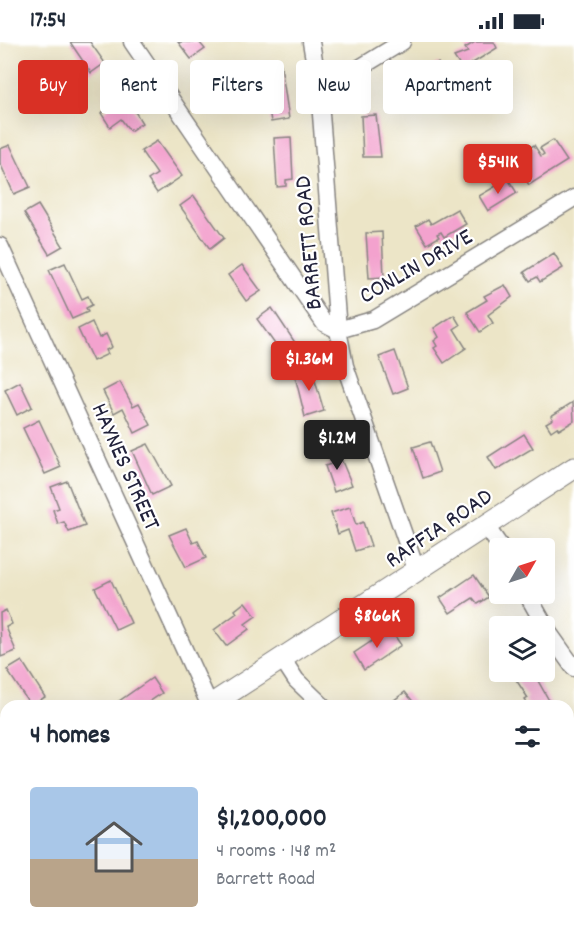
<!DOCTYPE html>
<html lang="en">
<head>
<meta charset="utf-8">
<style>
  body { margin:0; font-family:Dekko,sans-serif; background:#f6f6f7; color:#1f2937; height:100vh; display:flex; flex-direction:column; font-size:22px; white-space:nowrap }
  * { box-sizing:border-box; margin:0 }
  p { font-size:20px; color:#747a83 }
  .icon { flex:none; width:33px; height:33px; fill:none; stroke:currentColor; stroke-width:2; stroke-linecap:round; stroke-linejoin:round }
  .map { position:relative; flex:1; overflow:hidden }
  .details { position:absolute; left:0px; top:658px; width:574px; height:236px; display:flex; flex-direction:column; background:#fff; border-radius:18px 18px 0 0; box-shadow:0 6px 24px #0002 }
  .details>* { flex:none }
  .hud { position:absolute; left:18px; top:18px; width:538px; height:54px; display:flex; gap:12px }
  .needle { width:39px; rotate:51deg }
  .tools { position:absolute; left:489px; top:496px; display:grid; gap:12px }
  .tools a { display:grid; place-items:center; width:66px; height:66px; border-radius:6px; background:#fff; box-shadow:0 6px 24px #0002; font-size:30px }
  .price { position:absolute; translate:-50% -51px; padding:0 14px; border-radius:6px; background:#d93025; color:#fff; font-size:20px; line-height:39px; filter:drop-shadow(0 2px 3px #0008) }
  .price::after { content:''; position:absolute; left:50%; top:36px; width:18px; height:14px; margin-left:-9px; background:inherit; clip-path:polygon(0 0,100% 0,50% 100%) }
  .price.active { background:#222; color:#fff }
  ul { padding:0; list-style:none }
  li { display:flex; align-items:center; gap:18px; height:150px; padding:0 30px }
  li+li { border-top:2px solid #e0e1e3 }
  li span { display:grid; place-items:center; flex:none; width:168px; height:120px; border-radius:6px; color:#555 }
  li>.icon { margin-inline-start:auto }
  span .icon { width:72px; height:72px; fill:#fffc; stroke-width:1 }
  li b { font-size:26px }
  h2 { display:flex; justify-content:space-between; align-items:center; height:72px; padding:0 30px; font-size:26px }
  .tag { padding:0 21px; border-radius:6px; background:#fff; box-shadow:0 6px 24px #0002; font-size:21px; line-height:54px }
  .tag.active { background:#d93025; color:#fff }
  .status { display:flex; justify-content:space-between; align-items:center; height:42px; padding:0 30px; background:#fff; direction:ltr }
  .status svg { height:16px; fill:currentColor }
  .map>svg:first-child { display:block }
</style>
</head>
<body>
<div class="status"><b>17:54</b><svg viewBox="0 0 49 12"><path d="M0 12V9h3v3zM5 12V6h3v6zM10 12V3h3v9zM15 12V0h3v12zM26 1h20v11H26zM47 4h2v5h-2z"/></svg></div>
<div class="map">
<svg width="574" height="893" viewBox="0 0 574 893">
  <rect width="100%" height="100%" fill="#fff"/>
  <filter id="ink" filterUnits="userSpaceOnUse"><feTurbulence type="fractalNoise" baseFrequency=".0167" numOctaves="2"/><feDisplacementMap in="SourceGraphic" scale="12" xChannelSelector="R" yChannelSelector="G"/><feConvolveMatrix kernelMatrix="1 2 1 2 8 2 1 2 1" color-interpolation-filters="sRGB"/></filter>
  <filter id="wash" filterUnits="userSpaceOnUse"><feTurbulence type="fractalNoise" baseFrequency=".008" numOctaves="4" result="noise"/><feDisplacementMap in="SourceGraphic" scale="24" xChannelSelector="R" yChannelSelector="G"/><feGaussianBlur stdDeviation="1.35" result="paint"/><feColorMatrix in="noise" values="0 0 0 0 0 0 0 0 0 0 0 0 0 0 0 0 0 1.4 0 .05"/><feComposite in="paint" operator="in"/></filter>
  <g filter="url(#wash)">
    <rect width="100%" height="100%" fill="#ece5c7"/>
    <g id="blocks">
      <g fill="#f3a2ce">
        <polygon points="70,0 90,0 105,21 91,31"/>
        <polygon points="178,0 199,0 205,7 191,17"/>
        <polygon points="475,0 494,0 497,6 468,24 470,26 464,30 454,15 468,10 465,6"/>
        <polygon points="438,21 447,35 409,60 401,48"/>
        <polygon points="281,23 289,77 271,80 266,48 257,49 255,37 265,36 263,26"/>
        <polygon points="119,43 142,81 130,89 121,77 110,85 101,71 112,64 104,53"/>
        <polygon points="376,73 381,115 363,115 361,74"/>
        <polygon points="291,95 293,137 286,138 286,144 277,145 274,96"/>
        <polygon points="553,98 567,119 529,143 520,129 524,127 516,114 534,103 541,114 544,112 540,106"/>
        <polygon points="157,99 182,134 157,151 148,138 157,132 141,109"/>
        <polygon points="10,103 30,145 14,152 0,121 0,107"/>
        <polygon points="508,137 517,151 488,169 479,154"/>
        <polygon points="194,154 224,196 210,207 180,164"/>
        <polygon points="38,163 63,204 49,212 24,171"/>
        <polygon points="457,167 466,182 444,195 441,190 437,192 439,195 427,202 416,184 428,177 431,182"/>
        <polygon points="382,190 384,235 369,236 366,191"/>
        <polygon points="554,211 563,226 540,240 537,235 530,239 524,230"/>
        <polygon points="65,221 82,257 88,254 92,263 86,266 88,270 72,277 49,228"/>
        <polygon points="242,223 261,249 246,259 228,233"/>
        <polygon points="505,243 512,255 488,273 493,281 480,290 467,270 487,258 484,254"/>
        <polygon points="272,266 296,302 282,312 257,277"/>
        <polygon points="454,273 460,283 454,287 466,306 444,321 434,306 437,304 434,299 439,295 434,286"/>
        <polygon points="92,280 99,296 106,292 112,305 106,308 108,312 93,319 78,287"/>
        <polygon points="395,309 408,346 393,352 379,315"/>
        <polygon points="311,325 324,369 305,375 294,330"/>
        <polygon points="20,340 32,365 17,373 5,348"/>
        <polygon points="120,340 133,364 139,361 151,383 135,391 123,366 114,371 103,349"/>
        <polygon points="573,360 574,379 559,388 557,385 551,389 546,381 553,377 551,374"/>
        <polygon points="39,378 61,425 45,432 23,386"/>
        <polygon points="524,392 533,406 496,428 488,415"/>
        <polygon points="430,400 440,430 423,436 413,405"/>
        <polygon points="148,402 171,444 152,453 132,409"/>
        <polygon points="336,405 352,443 334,450 325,424 331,422 326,409"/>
        <polygon points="67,439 85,484 69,490 64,480 58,482 53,468 59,466 51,445"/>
        <polygon points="350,465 356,483 363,480 371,504 355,509 348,488 338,492 331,471"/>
        <polygon points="186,486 193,501 198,499 206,516 186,525 169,493"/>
        <polygon points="474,533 489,555 478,562 473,556 450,571 440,556"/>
        <polygon points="111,538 131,581 116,588 95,546"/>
        <polygon points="245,560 256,574 245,582 249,587 226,604 214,588 237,571 235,568"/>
        <polygon points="6,568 12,582 6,585 16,609 1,615 0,571"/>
        <polygon points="390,587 401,603 364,628 354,611"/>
        <polygon points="22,619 45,655 31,664 7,628"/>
        <polygon points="511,630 533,630 551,662 529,664 525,658 528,656"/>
        <polygon points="152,636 162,651 143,664 112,664"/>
        <polygon points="405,650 416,663 414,664 397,664 393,659"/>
        <polygon points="568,676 574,681 574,710 568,705"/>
        <polygon points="191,888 213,888 218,893 196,893"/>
        <polygon points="468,888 495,888 498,891 496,893 474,893"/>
      </g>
    </g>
  </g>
  <g filter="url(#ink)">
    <use href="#blocks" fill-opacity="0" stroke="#878481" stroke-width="1.5"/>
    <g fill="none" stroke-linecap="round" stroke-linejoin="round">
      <g stroke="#878481" stroke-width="19">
        <g id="minor">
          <polyline points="132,0 324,281 338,288 373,278 574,156"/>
          <polyline points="311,0 319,47 338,288 345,324 417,530"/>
          <polyline points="319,47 343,36 402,0"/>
          <polyline points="0,204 210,664"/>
          <polyline points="486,484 502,507"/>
          <polyline points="527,552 549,591 574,626"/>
          <polyline points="283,618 296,638 323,664"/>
          <polyline points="0,699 6,712"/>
          <polyline points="271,888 276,893"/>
          <polyline points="550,888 555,893"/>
        </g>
      </g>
      <g stroke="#878481" stroke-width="23">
        <g id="major">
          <polyline points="209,664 574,426"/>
          <polyline points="0,802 6,798"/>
        </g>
      </g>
      <use href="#minor" stroke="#fff" stroke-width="16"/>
      <use href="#major" stroke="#fff" stroke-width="21"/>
    </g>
  </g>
  <g text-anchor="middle" stroke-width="4.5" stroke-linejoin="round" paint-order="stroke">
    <g font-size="24" fill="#22223b" stroke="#fff">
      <text transform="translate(307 201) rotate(-95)" y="8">BARRETT ROAD</text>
      <text transform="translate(415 223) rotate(-30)" y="8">CONLIN DRIVE</text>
      <text transform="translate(127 424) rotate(66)" y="8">HAYNES STREET</text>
      <text transform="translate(438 485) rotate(-34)" y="8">RAFFIA ROAD</text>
    </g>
  </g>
</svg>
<div class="tools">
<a><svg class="needle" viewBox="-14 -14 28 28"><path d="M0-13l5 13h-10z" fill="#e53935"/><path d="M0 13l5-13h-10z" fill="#747a83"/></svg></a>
<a><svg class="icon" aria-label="layers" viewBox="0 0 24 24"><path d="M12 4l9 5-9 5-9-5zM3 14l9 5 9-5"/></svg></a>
</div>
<b class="price" style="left:498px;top:153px">$541K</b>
<b class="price" style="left:309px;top:350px">$1.36M</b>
<b class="price active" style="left:337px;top:429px">$1.2M</b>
<b class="price" style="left:377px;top:607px">$866K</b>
<div class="hud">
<a class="tag active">Buy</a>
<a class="tag">Rent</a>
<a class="tag">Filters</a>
<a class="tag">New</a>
<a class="tag">Apartment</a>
</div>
<section class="details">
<h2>4 homes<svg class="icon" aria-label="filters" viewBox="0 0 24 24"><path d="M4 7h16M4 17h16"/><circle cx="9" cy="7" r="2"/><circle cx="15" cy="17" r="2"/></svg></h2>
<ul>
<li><span style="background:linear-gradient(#a9c7e8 60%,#b9a48a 0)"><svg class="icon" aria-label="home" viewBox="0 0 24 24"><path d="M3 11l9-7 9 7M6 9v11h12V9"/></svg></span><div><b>$1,200,000</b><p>4 rooms · 148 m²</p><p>Barrett Road</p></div></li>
</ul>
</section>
</div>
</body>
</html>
